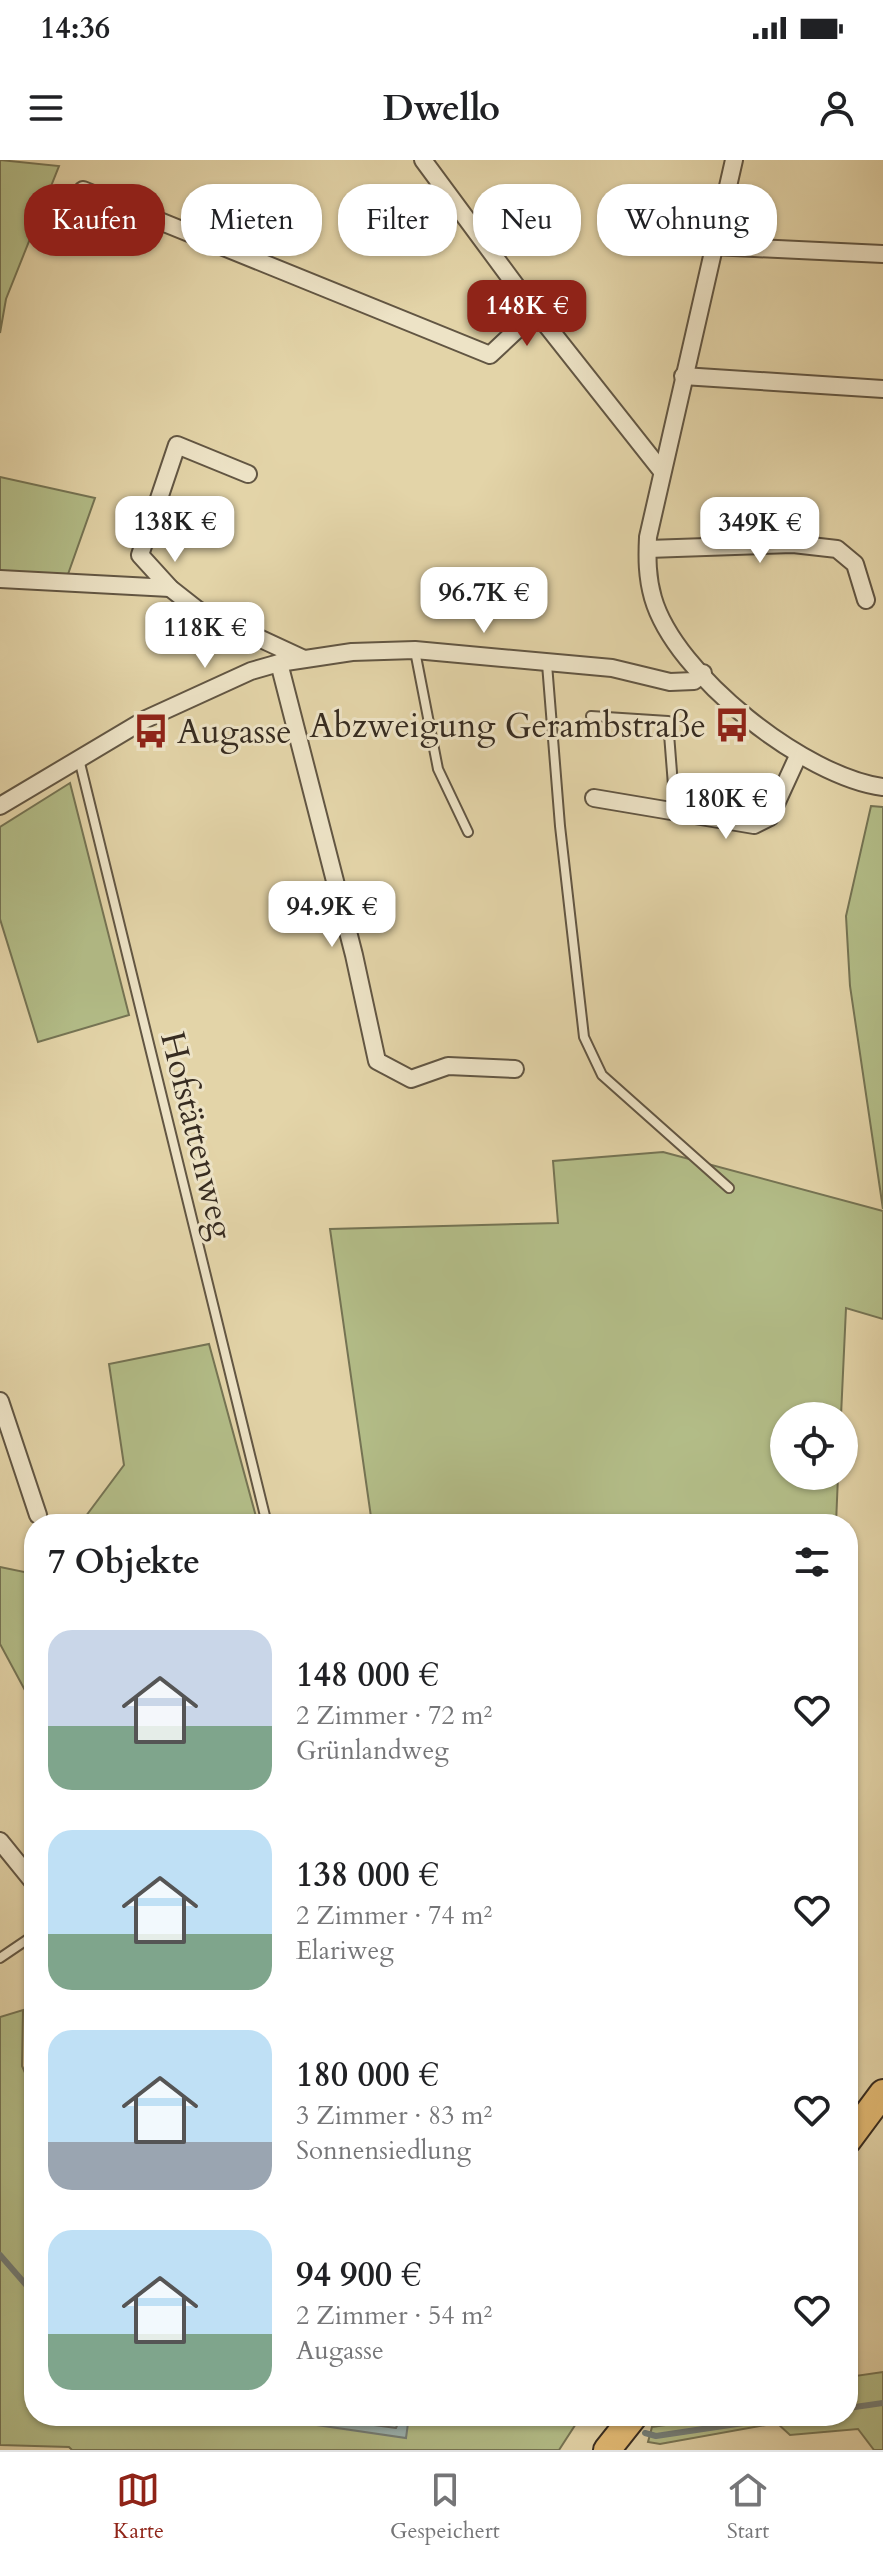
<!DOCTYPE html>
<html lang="de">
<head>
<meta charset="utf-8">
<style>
  body { margin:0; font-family:Cardo,serif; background:#f2f2f2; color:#202124; height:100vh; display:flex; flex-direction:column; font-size:30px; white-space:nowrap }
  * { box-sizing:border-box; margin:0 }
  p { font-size:26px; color:#757577 }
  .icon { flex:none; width:44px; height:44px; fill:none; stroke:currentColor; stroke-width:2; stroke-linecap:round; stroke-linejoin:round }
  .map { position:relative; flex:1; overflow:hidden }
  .sheet { position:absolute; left:24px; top:1354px; width:834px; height:912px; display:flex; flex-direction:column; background:#fff; border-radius:32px; box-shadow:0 2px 6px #0004 }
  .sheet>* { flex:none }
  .hud { position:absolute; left:24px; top:24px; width:836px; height:72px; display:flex; gap:16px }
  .fabs { position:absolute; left:770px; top:1242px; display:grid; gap:16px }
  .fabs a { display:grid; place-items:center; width:88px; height:88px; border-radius:50%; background:#fff; box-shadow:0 2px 6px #0004; font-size:40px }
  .price { position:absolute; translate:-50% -68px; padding:0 18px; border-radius:16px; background:#fff; color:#222; font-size:26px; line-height:52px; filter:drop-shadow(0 2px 4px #0008) }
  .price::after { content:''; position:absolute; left:50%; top:48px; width:24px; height:18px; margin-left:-12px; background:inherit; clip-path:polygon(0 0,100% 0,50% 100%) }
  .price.on { background:#8f2418; color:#fff }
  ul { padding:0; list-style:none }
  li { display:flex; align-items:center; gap:24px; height:200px; padding:0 24px }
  li span { display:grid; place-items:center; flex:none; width:224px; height:160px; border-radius:24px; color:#555 }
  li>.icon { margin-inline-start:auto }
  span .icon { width:96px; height:96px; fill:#fffc; stroke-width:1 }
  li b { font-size:34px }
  h2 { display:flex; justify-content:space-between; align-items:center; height:96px; padding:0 24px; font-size:34px }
  .chip { padding:0 28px; border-radius:32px; background:#fff; box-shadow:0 2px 6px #0004; font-size:28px; line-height:72px }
  .chip.on { background:#8f2418; color:#fff }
  .status { display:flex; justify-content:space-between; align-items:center; height:56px; padding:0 40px; background:#fff; direction:ltr }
  .status svg { height:22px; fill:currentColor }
  header { display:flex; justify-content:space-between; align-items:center; height:104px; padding:0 24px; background:#fff; font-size:36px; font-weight:700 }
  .tab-bar { display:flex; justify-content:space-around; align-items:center; height:112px; border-top:2px solid #e0e0e0; background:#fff; font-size:22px; color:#757577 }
  .tab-bar a { display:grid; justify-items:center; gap:4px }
  .tab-bar .on { color:#8f2418 }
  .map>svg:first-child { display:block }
</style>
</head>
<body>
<div class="status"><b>14:36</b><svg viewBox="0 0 49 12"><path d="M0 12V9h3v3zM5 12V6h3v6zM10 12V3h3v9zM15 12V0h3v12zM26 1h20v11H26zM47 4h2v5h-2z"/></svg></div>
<header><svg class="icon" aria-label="menu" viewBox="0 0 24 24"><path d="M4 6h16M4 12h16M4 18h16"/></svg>Dwello<svg class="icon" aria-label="person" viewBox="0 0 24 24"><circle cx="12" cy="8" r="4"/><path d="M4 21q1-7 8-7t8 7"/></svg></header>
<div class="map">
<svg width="883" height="2290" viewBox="0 0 883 2290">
  <rect width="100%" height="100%" fill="#e3d4a8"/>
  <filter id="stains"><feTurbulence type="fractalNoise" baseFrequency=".0025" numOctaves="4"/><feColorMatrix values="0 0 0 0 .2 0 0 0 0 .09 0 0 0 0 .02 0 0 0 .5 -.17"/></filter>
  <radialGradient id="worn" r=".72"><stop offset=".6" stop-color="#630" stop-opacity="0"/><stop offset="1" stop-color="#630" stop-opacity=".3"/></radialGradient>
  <g fill="#b3bd88" stroke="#757454" stroke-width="2">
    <polygon points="0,0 59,6 6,139 0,173"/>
    <polygon points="0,317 95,338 67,417 0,414"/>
    <polygon points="70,623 129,855 38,882 0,759 0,667"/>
    <polygon points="871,646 883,647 883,1049 850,826 846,756"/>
    <polygon points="663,992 883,1051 883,1159 846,1148 841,1256 784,1256 784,1316 838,1316 836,1364 372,1364 330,1069 558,1063 553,1001"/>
    <polygon points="209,1184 258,1364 80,1364 124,1305 109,1204"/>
    <polygon points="0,1407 34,1414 34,1547 0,1484"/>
    <polygon points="23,1850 22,1906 34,1933 34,2256 581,2256 559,2290 72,2290 69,2287 0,2285 0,1857"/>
    <polygon points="883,2212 883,2290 874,2290 858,2269 790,2275 777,2263 660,2284 648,2282 652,2267 727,2256 848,2256 848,2217"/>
  </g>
  <polygon fill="#9bb5b4" stroke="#737e79" stroke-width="2" points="255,2256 409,2256 406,2278"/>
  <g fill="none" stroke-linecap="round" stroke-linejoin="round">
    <polyline stroke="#69706a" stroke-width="2" points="308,2256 396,2268 401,2256"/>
    <g stroke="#737e79" stroke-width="6">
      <polyline points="0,2095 34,2134"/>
      <polyline points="848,2248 883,2243"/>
      <polyline points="645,2273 656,2276 790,2256"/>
    </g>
    <g stroke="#625643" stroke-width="12">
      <g id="lane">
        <polyline points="415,491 438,609 468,672"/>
        <polyline points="547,504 560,666 584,877 602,915 729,1028"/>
        <polyline points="591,556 668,561 675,651"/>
        <polyline points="79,599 267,1364"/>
        <polyline points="0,1798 34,1775"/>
      </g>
    </g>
    <g stroke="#625643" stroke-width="20">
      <g id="street">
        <polyline points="423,0 525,138 661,310"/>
        <path d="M 734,0 L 648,377 C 647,398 647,417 653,438 C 675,515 805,617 883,627"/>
        <polyline points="83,30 490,195 536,152"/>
        <polyline points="713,86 883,94"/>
        <polyline points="683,216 883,229"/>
        <polyline points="248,314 177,285 140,395 170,428 198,450 302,498"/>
        <polyline points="648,389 793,384 837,389 855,404 866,440"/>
        <polyline points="0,419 170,428"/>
        <polyline points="279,503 354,795 377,901 411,919 448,906 515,909"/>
        <polyline points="594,638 754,665 770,657 798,596"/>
        <polyline points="0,646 146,559 251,511 279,503 352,492 415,490 612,508 670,522 694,521 703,513"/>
        <polyline points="0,1241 38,1355"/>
        <polyline points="0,1681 34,1723"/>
      </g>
    </g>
    <g stroke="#372c21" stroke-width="30">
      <g id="primary">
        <polyline points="848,1980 883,1933"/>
        <polyline points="607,2290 634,2256"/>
      </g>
    </g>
    <use href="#lane" stroke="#ede3c6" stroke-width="8"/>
    <use href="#street" stroke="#ede3c6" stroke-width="16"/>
    <use href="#primary" stroke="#e2ba74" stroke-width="26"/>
  </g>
  <defs>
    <g id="bus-bare" transform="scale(2.76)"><path d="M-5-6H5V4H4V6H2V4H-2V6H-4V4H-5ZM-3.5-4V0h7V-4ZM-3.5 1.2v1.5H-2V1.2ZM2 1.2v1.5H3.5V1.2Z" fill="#8f2418" stroke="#ede3c6" stroke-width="2.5" paint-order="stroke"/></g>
  </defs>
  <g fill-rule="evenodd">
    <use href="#bus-bare" x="732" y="565"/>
    <use href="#bus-bare" x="151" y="571"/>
  </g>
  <g text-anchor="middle" stroke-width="6" stroke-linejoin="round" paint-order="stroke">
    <g font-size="34" fill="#372c21" stroke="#ede3c6" text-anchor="end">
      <text x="706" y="577">Abzweigung Gerambstraße</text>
      <text x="177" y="583" text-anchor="start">Augasse</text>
    </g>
    <g font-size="34" fill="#372c21" stroke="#ede3c6">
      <text transform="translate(198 975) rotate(76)" y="12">Hofstättenweg</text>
    </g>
  </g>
  <rect width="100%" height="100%" filter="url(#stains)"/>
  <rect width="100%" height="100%" fill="url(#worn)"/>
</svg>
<div class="fabs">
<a><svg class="icon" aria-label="locate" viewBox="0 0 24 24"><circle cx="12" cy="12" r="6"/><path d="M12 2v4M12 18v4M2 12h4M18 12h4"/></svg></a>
</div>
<b class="price on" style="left:527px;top:188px">148K €</b>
<b class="price" style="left:175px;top:404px">138K €</b>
<b class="price" style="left:760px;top:405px">349K €</b>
<b class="price" style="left:484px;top:475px">96.7K €</b>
<b class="price" style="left:205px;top:510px">118K €</b>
<b class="price" style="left:726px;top:681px">180K €</b>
<b class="price" style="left:332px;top:789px">94.9K €</b>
<div class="hud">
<a class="chip on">Kaufen</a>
<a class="chip">Mieten</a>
<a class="chip">Filter</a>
<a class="chip">Neu</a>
<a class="chip">Wohnung</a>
</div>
<section class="sheet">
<h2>7 Objekte<svg class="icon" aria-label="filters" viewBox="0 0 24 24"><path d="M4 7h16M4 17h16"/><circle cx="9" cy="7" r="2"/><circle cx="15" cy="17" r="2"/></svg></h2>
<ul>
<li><span style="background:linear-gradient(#c9d6e8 60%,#7fa58c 0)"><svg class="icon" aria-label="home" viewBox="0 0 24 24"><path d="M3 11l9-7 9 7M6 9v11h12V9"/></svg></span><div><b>148 000 €</b><p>2 Zimmer · 72 m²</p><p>Grünlandweg</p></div><svg class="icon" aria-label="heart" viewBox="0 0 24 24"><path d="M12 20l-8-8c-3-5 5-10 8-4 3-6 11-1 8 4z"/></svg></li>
<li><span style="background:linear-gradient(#bfe0f5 65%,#7fa58c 0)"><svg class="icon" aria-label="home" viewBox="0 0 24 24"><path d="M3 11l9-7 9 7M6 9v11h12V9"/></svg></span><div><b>138 000 €</b><p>2 Zimmer · 74 m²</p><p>Elariweg</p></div><svg class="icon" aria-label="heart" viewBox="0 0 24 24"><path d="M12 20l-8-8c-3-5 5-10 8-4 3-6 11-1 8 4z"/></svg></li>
<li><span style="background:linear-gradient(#bfe0f5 70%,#9aa5b1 0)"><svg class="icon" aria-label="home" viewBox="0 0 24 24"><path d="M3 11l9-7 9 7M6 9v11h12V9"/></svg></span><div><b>180 000 €</b><p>3 Zimmer · 83 m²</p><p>Sonnensiedlung</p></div><svg class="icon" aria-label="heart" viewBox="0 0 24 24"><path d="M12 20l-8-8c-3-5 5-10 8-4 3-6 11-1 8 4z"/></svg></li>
<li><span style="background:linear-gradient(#bfe0f5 65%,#7fa58c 0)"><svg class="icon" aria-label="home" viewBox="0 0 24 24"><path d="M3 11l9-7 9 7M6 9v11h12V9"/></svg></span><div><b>94 900 €</b><p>2 Zimmer · 54 m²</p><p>Augasse</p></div><svg class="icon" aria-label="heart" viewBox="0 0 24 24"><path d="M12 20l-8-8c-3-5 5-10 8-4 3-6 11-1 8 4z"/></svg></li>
</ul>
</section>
</div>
<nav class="tab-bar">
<a class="on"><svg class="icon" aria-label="map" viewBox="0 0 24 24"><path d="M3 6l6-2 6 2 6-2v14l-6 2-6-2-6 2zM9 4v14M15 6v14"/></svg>Karte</a>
<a><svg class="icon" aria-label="saved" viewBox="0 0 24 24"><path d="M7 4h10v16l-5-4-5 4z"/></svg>Gespeichert</a>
<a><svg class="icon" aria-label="home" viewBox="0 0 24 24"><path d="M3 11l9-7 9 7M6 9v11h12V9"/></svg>Start</a>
</nav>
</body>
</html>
